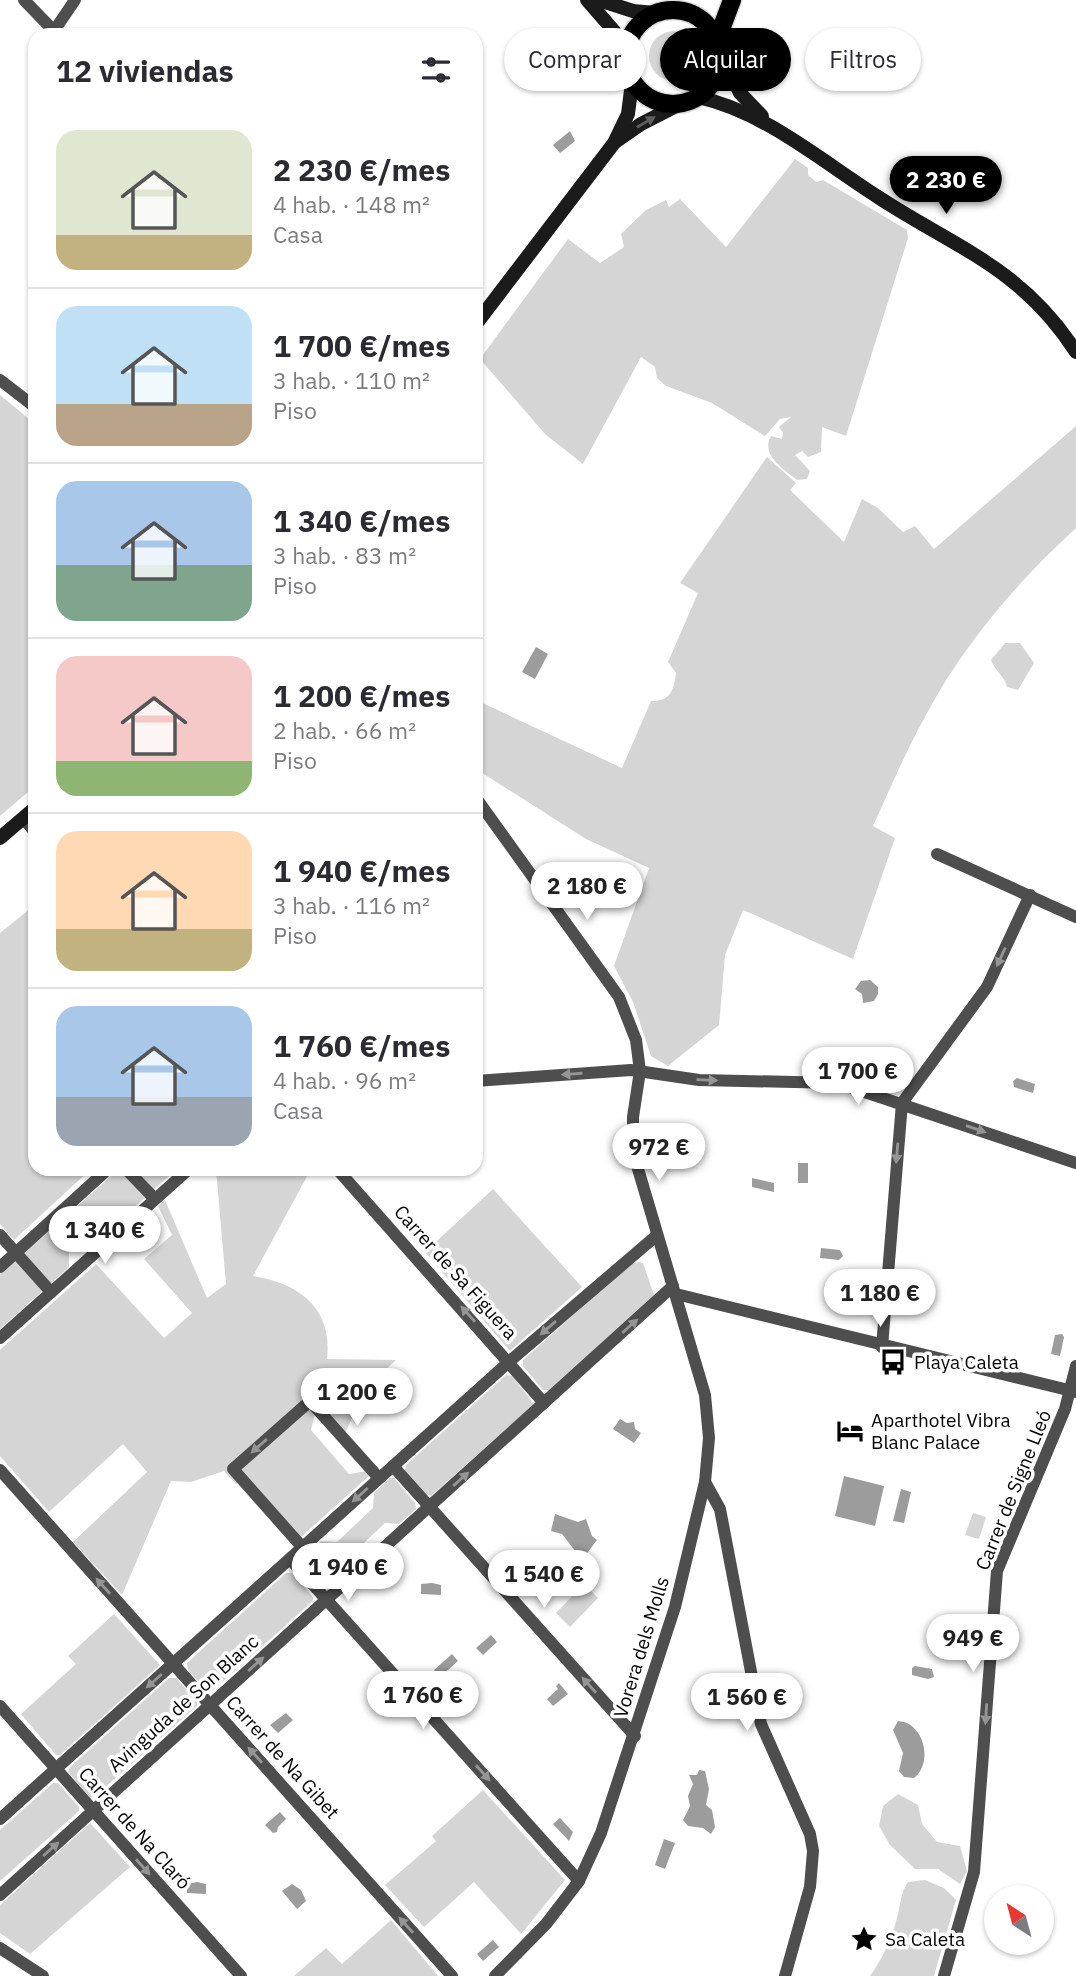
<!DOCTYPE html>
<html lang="es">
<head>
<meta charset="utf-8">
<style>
  body { margin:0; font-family:"IBM Plex Sans",sans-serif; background:#f2f2f3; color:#2b2b33; height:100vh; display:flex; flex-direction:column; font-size:26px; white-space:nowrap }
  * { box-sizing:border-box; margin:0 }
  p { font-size:23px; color:#7c7c81 }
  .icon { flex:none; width:38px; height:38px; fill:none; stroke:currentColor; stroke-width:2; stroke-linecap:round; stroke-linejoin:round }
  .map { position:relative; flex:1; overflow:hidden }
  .panel { position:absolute; left:28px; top:28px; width:455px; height:1148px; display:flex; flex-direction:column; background:#fff; border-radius:21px; box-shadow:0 2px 5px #0004 }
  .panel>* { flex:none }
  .guide { position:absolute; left:504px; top:28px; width:466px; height:63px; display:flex; gap:14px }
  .needle { width:46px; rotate:324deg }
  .fabs { position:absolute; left:984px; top:1885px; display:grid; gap:14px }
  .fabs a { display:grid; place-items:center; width:70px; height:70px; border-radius:50%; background:#fff; box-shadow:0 2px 5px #0004; font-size:35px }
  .price { position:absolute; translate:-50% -60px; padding:0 16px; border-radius:24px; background:#fff; color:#222; font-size:23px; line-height:46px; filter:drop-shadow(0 2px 4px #0008) }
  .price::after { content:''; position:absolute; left:50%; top:42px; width:21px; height:16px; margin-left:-10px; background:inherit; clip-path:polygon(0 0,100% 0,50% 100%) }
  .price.current { background:#000; color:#fff }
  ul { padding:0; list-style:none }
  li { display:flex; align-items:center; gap:21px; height:175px; padding:0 28px }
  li+li { border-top:2px solid #e1e1e2 }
  li span { display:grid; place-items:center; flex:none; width:196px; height:140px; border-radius:21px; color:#555 }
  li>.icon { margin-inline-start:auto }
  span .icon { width:84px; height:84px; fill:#fffc; stroke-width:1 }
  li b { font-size:30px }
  h2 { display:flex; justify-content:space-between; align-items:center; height:84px; padding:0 28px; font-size:30px }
  .chip { padding:0 24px; border-radius:32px; background:#fff; box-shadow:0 2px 5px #0004; font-size:24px; line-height:63px }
  .chip.current { background:#000; color:#fff }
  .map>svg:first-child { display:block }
</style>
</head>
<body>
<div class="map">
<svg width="1076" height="1976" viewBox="0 0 1076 1976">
  <rect width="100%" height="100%" fill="#fff"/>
  <g fill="#d5d5d5">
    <circle cx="674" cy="56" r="25"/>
    <path d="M 795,159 L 808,168 L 808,175 L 816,182 L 823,180 L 907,230 L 908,238 L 846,436 L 822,427 L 821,452 L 808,457 L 802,451 L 795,455 L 810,471 L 807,479 L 797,480 C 784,469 760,455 771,436 L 782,439 L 783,433 L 779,427 L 791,417 L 780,419 L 765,436 L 712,403 L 666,386 L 657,378 L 655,367 L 641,357 L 583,464 L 545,434 L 480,359 L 568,239 L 600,263 L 624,247 L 621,234 L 646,210 L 666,200 L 669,207 L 680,199 L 726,247 Z"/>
    <polygon points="0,395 35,424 35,786 0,816"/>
    <path d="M 1076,426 L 1076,528 C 1018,581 963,645 926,715 C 906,751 890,789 873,826 L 895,838 L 853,959 L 743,910 L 725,955 L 719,1025 L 668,1066 L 651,1056 L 633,1002 L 614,966 L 649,868 L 586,839 L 476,769 L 476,700 L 622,768 L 651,701 C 670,702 674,690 676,673 L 668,662 L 698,593 L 680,583 L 767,457 L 796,483 L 790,490 L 844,542 L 862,499 L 878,508 L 903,532 L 915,526 L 934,549 Z"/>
    <path d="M 1005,643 L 1020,643 L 1034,663 L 1018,690 L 1007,687 C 1004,675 995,671 991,660 Z"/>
    <polygon points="35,905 35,1169 91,1169 14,1240 0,1224 0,933"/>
    <polygon points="119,1169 177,1169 121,1219 108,1218 69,1252 69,1267 0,1329 0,1275"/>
    <path d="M 216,1169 L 311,1169 L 253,1276 C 299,1283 333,1308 327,1359 L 396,1360 L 366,1388 L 345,1433 L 315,1413 L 311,1430 L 349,1474 L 367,1471 L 370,1475 L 300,1538 L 246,1478 L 236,1484 L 224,1471 L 191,1482 L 171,1481 L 122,1595 L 73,1542 L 147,1472 L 123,1444 L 49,1512 L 0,1456 L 0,1350 L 96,1264 L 164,1338 L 192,1313 L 144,1259 L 172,1235 L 158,1206 L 165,1200 L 207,1298 L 226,1284 Z"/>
    <polygon points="493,1189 582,1287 510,1351 425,1252"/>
    <polygon points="639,1262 643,1263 654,1295 549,1390 543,1390 523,1366 523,1360 632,1263"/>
    <polygon points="506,1375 512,1376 534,1404 431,1496 426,1494 405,1470 406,1465"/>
    <polygon points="390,1478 394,1478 415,1503 416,1509 399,1524 385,1523 350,1556 349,1569 329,1587 325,1587 303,1559 321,1541 337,1542 373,1508 374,1493"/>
    <polygon points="973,1513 986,1517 979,1539 965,1535"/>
    <polygon points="286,1573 292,1573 313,1597 313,1601 211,1692 207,1691 188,1670 187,1663"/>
    <polygon points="584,1584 598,1598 570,1627 556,1613"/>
    <polygon points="114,1614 160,1665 60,1755 56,1755 21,1714 76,1664 68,1656"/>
    <polygon points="169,1678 176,1678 197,1701 197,1706 94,1797 89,1797 68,1772 70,1767"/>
    <polygon points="53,1783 58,1783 79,1807 79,1811 0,1881 0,1830"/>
    <polygon points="483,1790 565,1880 521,1934 474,1882 424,1927 385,1885 436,1841 432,1836"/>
    <polygon points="898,1794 918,1805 922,1824 937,1842 960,1846 967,1871 960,1884 938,1869 915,1869 890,1845 879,1826 883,1806"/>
    <polygon points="90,1823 130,1867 30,1954 0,1933 0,1905"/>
    <path d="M 925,1880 L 944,1888 L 956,1900 L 934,1976 L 870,1976 C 883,1959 893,1935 898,1914 C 901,1902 901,1892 908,1882 Z"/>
    <polygon points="391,1920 438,1976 294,1976 326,1948 342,1964"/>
  </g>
  <g fill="#9c9c9c">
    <polygon points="570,131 575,141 560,153 553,145"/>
    <polygon points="536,647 548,654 535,679 522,672"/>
    <polygon points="870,980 878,987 878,994 874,1001 863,1003 862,994 855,989 861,981"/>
    <polygon points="1017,1078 1035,1084 1033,1093 1014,1087 1013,1081"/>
    <rect x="798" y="1163" width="10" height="20"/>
    <polygon points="752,1178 774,1183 774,1192 752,1187"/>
    <polygon points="821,1248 840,1250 843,1256 839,1260 820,1258"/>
    <polygon points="1062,1334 1064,1337 1060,1356 1051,1354 1055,1335"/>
    <polygon points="620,1419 627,1423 634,1422 635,1429 641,1433 634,1443 613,1429"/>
    <polygon points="844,1476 884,1486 875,1526 835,1516"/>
    <polygon points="901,1489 911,1492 904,1523 893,1521"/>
    <polygon points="555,1514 578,1522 586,1519 592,1536 597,1540 582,1560 575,1557 576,1552 562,1534 551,1531"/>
    <polygon points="432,1583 441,1585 441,1595 421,1594 421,1584"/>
    <polygon points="491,1635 497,1642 483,1655 476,1648"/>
    <polygon points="452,1654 458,1661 440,1677 434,1670"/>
    <polygon points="915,1666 932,1669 934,1677 928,1679 912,1675 912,1668"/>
    <polygon points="559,1683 568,1694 553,1706 547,1699 558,1689 556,1686"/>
    <polygon points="286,1713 293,1720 278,1733 270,1725"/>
    <path d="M 898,1721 C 924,1722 934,1763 914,1778 L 904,1777 L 899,1771 L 903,1753 L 893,1730 Z"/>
    <polygon points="699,1770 705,1771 709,1789 706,1805 712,1810 715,1827 711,1834 703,1828 688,1826 683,1820 690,1806 688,1796 693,1784 689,1775 697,1775"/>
    <polygon points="280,1812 286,1819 278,1827 277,1832 273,1833 265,1825"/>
    <polygon points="560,1818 573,1832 569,1841 553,1824"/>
    <polygon points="664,1839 675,1843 665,1869 655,1865"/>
    <polygon points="197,1882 206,1884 206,1894 187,1893 187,1884"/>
    <polygon points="292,1884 301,1890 306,1901 297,1909 282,1891"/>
    <polygon points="493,1940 499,1947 483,1961 477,1954"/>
  </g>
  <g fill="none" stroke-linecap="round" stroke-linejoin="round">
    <g stroke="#dbdbdb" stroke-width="21">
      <g id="primary">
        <circle cx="673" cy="57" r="47"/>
        <polyline points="717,40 732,0"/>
      </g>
    </g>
    <g stroke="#4e4e4e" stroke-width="12">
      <polyline points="24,0 54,31 75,0"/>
      <polyline points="0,380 35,407"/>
      <polyline points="476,798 619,997 636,1040 640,1071 633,1117 633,1152 705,1395 709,1438 705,1482 675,1607 601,1833 579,1881 546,1924 495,1976"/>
      <polyline points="23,818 35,832"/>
      <polyline points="937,854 1076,917"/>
      <polyline points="476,1081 631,1070 699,1080 838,1083 1076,1163"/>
      <polyline points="126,1169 155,1199"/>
      <polyline points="337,1169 544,1403"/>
      <polyline points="0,1235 51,1292"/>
      <polyline points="0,1267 108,1169"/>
      <polyline points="676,1294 1076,1392"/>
      <polyline points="0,1338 189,1169"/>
      <polyline points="882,1347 902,1103 987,987 1030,895"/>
      <polyline points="393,1466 635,1736"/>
      <polyline points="0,1470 452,1976"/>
      <polyline points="705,1482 720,1509 761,1724 810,1834 813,1851 810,1887 785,1976"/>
      <polyline points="303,1548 233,1469 310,1401 379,1478"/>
      <polyline points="290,1559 579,1881"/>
      <polyline points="0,1706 241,1976"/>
      <polyline points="0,1819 510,1361 656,1236"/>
      <polyline points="0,1895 673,1286"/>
      <polyline points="0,1948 43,1976"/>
      <polyline points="944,1976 974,1872 997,1571 1065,1409 1076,1366"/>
    </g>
    <g stroke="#1b1b1b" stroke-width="14">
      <polyline points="587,0 614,31 625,54"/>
      <polyline points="599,0 633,11 655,13"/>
      <polyline points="720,52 740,93 762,116"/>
      <path d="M 698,97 C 765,112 820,160 878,197 C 956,248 1022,268 1076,352"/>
      <polyline points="615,142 641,124 680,104"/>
      <polyline points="476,324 614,143 628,114 632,82"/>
      <polyline points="0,838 35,808"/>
    </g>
    <use href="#primary" stroke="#000" stroke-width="18"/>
  </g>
  <defs><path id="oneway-solid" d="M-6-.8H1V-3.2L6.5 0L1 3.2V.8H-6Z" transform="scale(1.75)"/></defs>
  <use fill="#5f5f5f" href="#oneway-solid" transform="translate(646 122) rotate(-30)"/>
  <g fill="#959595">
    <use href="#oneway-solid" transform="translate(1001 957) rotate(115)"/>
    <use href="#oneway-solid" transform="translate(572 1074) rotate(176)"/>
    <use href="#oneway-solid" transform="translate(707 1080) rotate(2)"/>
    <use href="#oneway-solid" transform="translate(976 1129) rotate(19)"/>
    <use href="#oneway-solid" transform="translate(897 1153) rotate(95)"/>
    <use href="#oneway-solid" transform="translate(468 1314) rotate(-132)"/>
    <use href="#oneway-solid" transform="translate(630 1326) rotate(-42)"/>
    <use href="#oneway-solid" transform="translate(548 1328) rotate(139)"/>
    <use href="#oneway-solid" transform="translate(259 1446) rotate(139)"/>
    <use href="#oneway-solid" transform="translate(461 1479) rotate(-42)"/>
    <use href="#oneway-solid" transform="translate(360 1495) rotate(138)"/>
    <use href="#oneway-solid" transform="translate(103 1586) rotate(-132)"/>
    <use href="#oneway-solid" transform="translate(256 1664) rotate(-42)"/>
    <use href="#oneway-solid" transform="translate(154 1681) rotate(138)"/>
    <use href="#oneway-solid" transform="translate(589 1685) rotate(-132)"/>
    <use href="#oneway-solid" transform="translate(986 1714) rotate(94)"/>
    <use href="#oneway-solid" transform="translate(255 1755) rotate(-132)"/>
    <use href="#oneway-solid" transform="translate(483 1773) rotate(48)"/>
    <use href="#oneway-solid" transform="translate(51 1849) rotate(-42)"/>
    <use href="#oneway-solid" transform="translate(143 1867) rotate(48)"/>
    <use href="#oneway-solid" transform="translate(406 1925) rotate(-132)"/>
  </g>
  <defs>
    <g id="bus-bare" transform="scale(2.1)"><path d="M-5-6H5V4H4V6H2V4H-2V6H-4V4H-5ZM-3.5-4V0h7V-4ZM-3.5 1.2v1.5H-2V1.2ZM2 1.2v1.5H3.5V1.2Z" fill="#000" stroke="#fff" stroke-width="2.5" paint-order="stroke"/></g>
    <g id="hotel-bare" transform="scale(2.1)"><path d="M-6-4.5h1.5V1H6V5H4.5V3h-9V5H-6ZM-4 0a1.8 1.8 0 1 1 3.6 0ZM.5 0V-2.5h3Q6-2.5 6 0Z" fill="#000" stroke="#fff" stroke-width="2.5" paint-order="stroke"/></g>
    <g id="sight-bare" transform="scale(2.1)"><path d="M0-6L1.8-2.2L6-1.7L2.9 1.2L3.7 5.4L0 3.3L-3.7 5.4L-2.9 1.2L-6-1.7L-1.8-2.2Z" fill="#000" stroke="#fff" stroke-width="2.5" paint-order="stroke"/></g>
  </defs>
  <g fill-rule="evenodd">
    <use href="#bus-bare" x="893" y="1362"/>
    <use href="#hotel-bare" x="850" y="1431"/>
    <use href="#sight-bare" x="864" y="1939"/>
  </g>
  <g text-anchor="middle" stroke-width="7" stroke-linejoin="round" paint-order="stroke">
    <g font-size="19" fill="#000" stroke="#fff">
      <text transform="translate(456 1272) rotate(48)" y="7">Carrer de Sa Figuera</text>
      <text transform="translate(1013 1490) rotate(-68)" y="7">Carrer de Signe Lleó</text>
      <text transform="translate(641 1647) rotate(-73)" y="7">Vorera dels Molls</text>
      <text transform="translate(183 1703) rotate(-42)" y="7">Avinguda de Son Blanc</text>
      <text transform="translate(283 1757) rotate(48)" y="7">Carrer de Na Gibet</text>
      <text transform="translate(135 1828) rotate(48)" y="7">Carrer de Na Claró</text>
    </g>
    <g font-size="19" fill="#000" stroke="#fff" text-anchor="start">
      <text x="914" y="1369">Playa Caleta</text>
      <text x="871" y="1427">Aparthotel Vibra<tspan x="871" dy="22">Blanc Palace</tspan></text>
      <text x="885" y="1946">Sa Caleta</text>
    </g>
  </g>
</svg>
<div class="fabs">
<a><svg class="needle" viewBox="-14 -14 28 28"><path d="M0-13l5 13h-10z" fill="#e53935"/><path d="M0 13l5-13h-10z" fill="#7c7c81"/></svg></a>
</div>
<b class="price current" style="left:946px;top:216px">2 230 €</b>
<b class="price" style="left:587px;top:922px">2 180 €</b>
<b class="price" style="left:858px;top:1107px">1 700 €</b>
<b class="price" style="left:659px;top:1183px">972 €</b>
<b class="price" style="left:105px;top:1266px">1 340 €</b>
<b class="price" style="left:880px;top:1329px">1 180 €</b>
<b class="price" style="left:357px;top:1428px">1 200 €</b>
<b class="price" style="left:348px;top:1603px">1 940 €</b>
<b class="price" style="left:544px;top:1610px">1 540 €</b>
<b class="price" style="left:973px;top:1674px">949 €</b>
<b class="price" style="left:423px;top:1731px">1 760 €</b>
<b class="price" style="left:747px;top:1733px">1 560 €</b>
<div class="guide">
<a class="chip">Comprar</a>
<a class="chip current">Alquilar</a>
<a class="chip">Filtros</a>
</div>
<section class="panel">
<h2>12 viviendas<svg class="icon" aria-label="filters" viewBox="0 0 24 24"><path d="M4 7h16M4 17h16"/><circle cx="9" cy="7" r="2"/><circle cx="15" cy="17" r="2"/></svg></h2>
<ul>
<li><span style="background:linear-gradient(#dfe7d0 75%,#c2b280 0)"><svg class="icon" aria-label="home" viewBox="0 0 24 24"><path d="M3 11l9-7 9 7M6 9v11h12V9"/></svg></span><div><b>2 230 €/mes</b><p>4 hab. · 148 m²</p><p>Casa</p></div></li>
<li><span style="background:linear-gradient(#bfe0f5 70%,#b9a48a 0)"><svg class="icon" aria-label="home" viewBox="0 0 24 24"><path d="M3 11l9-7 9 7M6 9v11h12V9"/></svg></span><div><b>1 700 €/mes</b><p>3 hab. · 110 m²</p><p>Piso</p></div></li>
<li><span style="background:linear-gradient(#a9c7e8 60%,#7fa58c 0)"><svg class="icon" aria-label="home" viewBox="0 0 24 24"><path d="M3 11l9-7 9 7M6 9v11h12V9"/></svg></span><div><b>1 340 €/mes</b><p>3 hab. · 83 m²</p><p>Piso</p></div></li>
<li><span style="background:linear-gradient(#f6c9c9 75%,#8fb573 0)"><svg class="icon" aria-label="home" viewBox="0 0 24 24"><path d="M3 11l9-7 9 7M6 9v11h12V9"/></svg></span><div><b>1 200 €/mes</b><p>2 hab. · 66 m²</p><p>Piso</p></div></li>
<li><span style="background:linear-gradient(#ffd9b3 70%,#c2b280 0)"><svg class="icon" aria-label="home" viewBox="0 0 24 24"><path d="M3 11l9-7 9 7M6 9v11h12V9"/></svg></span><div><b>1 940 €/mes</b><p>3 hab. · 116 m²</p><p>Piso</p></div></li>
<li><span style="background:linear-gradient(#a9c7e8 65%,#9aa5b1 0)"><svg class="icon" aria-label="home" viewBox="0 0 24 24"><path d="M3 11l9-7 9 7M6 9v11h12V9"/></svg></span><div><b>1 760 €/mes</b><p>4 hab. · 96 m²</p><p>Casa</p></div></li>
</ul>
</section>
</div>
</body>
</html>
